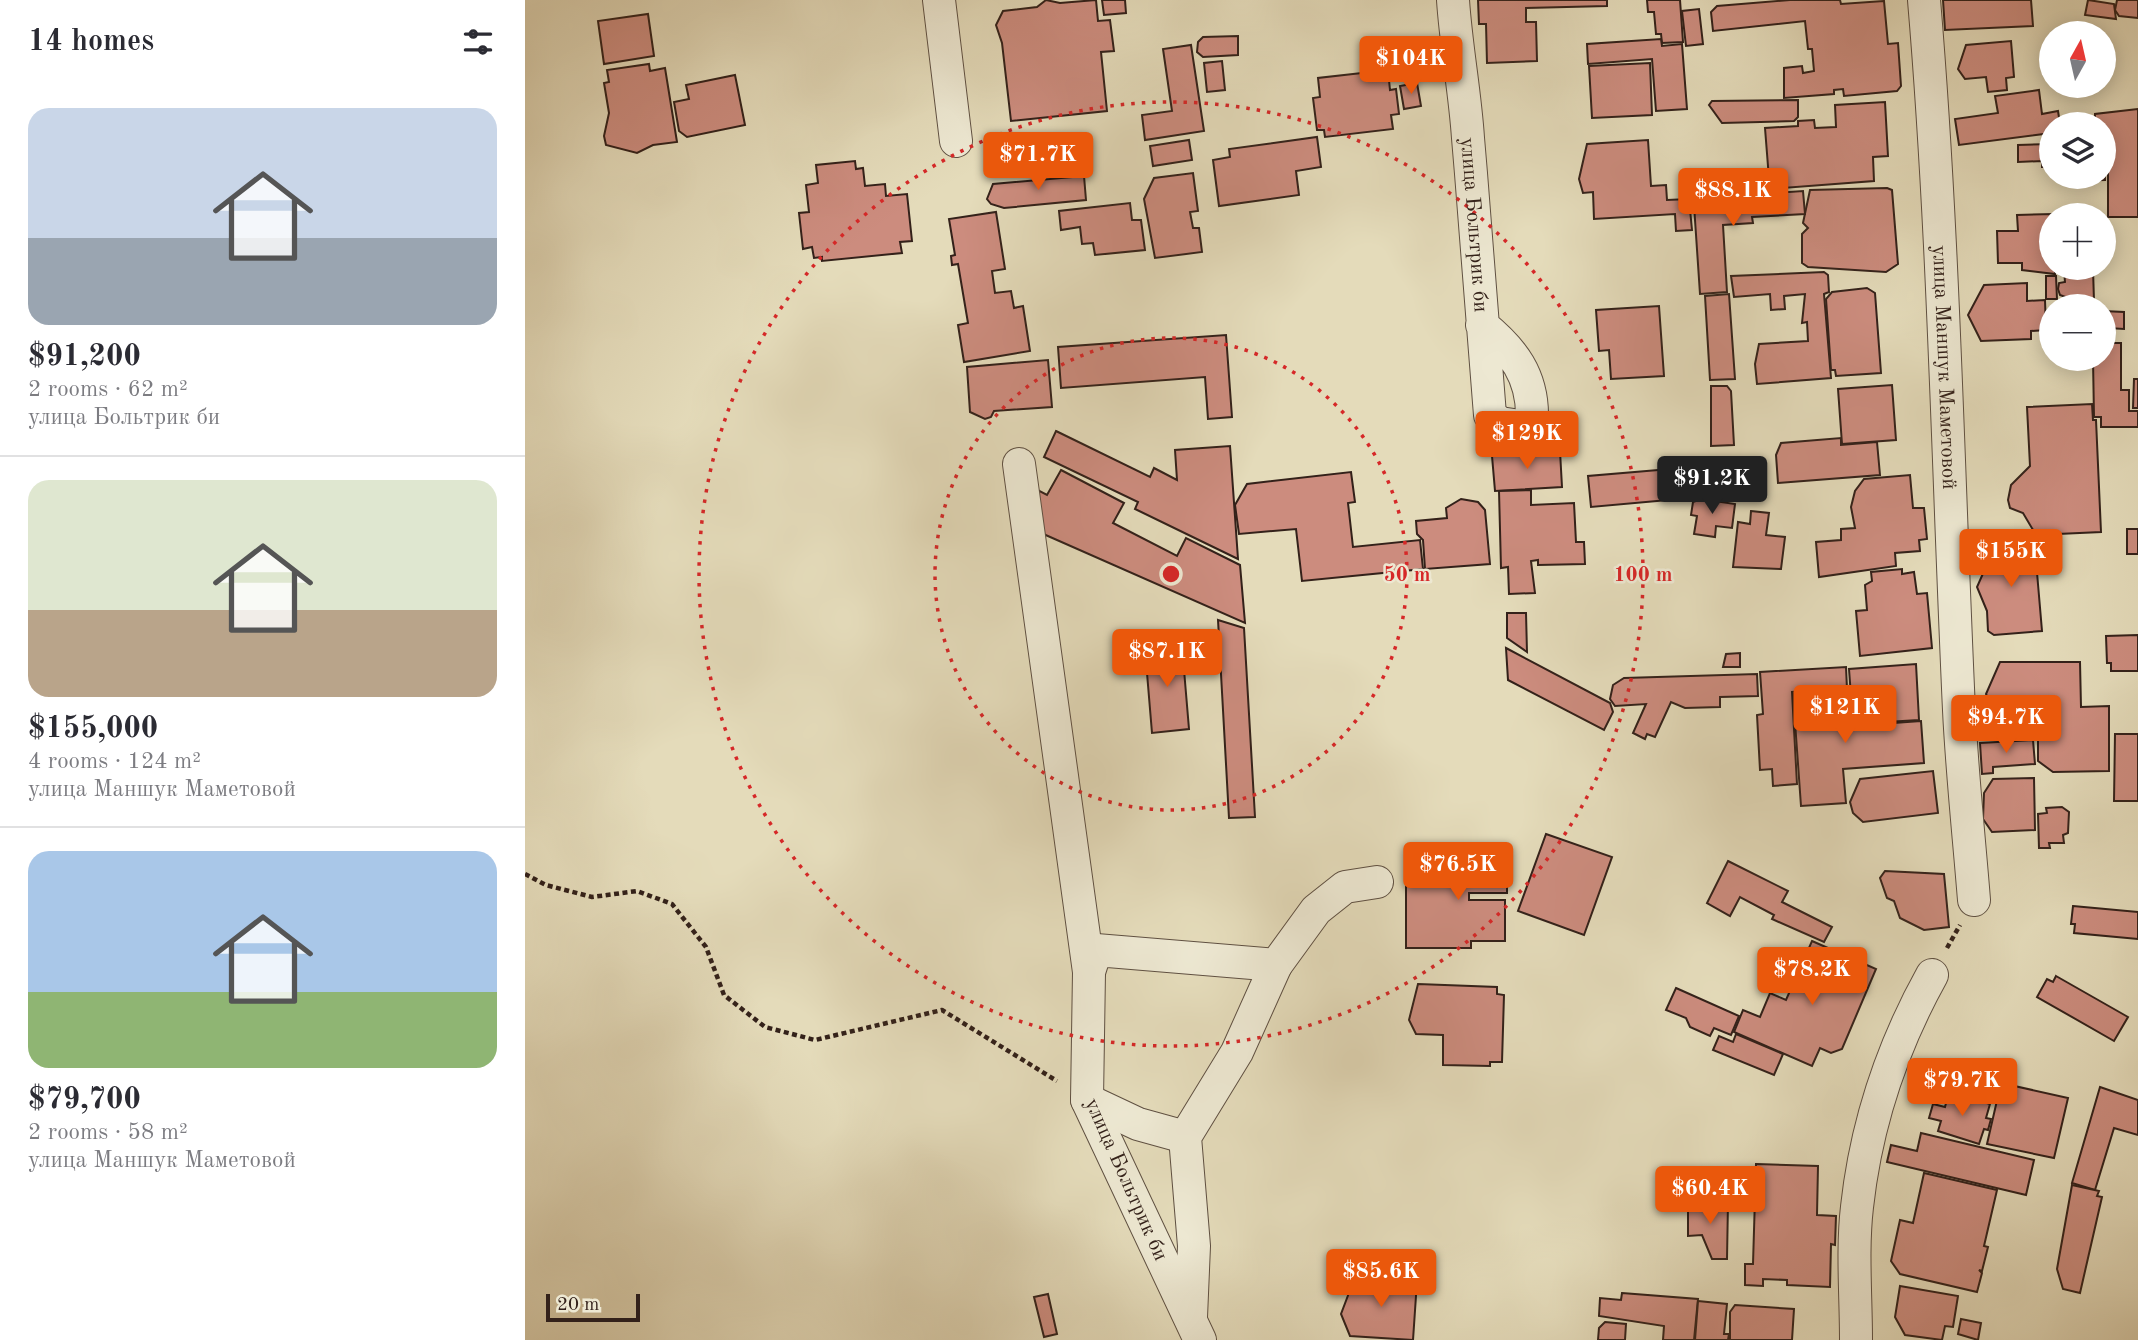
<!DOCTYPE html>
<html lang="en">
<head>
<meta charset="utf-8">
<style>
  body { margin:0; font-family:"Old Standard TT",serif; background:#f2f2f3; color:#2b2b33; height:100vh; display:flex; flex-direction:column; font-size:26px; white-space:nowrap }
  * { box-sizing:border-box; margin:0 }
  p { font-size:23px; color:#7c7c81 }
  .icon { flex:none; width:38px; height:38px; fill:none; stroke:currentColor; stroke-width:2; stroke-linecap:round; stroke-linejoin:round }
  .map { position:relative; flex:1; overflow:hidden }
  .side { display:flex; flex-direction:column; background:#fff; width:525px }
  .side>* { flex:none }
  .needle { width:46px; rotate:8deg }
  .controls { position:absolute; left:1514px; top:21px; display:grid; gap:14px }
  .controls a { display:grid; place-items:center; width:77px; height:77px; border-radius:50%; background:#fff; box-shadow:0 4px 18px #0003; font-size:35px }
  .scale { position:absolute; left:21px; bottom:18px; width:94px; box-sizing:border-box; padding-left:7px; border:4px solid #33211a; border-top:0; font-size:19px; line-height:24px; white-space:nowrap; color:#33211a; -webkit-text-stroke:5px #ede8d2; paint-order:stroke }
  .price { position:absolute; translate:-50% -60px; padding:0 16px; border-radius:7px; background:#ea580c; color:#fff; font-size:23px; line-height:46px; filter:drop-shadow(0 2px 4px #0008) }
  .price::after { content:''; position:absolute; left:50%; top:42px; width:21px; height:16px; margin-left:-10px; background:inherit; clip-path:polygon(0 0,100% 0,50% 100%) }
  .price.selected { background:#222; color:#fff }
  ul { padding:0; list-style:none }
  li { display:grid; align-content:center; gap:14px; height:371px; padding:0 28px }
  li+li { border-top:2px solid #e1e1e2 }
  li span { display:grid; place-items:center; height:217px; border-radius:21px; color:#555 }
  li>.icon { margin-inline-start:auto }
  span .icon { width:126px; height:126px; fill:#fffc; stroke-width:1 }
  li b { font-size:30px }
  h2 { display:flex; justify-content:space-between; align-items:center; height:84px; padding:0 28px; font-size:30px }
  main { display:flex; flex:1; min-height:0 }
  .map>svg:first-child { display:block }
</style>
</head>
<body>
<main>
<section class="side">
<h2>14 homes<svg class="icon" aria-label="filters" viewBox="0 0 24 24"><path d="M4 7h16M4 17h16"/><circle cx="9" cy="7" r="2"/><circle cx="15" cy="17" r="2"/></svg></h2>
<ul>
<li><span style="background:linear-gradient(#c9d6e8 60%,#9aa5b1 0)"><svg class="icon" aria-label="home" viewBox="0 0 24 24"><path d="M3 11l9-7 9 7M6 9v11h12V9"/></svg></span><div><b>$91,200</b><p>2 rooms · 62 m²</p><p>улица Больтрик би</p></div></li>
<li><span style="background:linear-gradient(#dfe7d0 60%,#b9a48a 0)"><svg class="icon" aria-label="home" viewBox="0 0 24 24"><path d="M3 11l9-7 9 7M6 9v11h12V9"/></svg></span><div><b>$155,000</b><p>4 rooms · 124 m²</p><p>улица Маншук Маметовой</p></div></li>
<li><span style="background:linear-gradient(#a9c7e8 65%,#8fb573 0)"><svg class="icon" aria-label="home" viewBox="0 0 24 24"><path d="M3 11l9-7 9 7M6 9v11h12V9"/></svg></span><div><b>$79,700</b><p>2 rooms · 58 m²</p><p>улица Маншук Маметовой</p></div></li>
</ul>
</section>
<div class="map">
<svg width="1613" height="1340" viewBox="0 0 1613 1340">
  <rect width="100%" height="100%" fill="#e4dbba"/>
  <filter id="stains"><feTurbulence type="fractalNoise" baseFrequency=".00286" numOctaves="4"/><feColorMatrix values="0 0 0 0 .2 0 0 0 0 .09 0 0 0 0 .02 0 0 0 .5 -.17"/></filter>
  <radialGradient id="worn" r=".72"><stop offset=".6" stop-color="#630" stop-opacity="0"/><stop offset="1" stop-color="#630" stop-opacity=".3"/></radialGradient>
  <g fill="#cc8c7e" stroke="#33211a" stroke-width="2">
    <polygon points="521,0 535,3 571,0 573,21 585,20 589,51 576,52 582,111 486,121 477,43 471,25 478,11 512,7"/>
    <polygon points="577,0 600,0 601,13 579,15"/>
    <polygon points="953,0 1082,0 1082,6 1001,8 1001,22 1011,22 1012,61 962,63 961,24 954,24"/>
    <polygon points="1122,0 1155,0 1158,42 1137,43 1136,34 1131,34 1129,12 1123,12"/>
    <polygon points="1265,0 1315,0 1316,4 1359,1 1363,44 1373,43 1376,86 1372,91 1319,96 1318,89 1309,90 1309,94 1259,98 1259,68 1277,66 1278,73 1289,71 1287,49 1283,49 1280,21 1188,31 1186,12 1192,6"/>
    <polygon points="1418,0 1506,0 1508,26 1420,30"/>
    <polygon points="1563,0 1589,4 1591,19 1560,15"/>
    <polygon points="1592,0 1613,0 1613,18 1594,16 1590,10"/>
    <polygon points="1174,9 1178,44 1161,46 1157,11"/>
    <polygon points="123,14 129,56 79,64 73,21"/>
    <polygon points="713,36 713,55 678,57 672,52 673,42 678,37"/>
    <polygon points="1136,39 1137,46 1157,44 1162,109 1131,111 1127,59 1063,64 1062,44"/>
    <polygon points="1486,41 1489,77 1481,78 1482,90 1463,92 1461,77 1440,79 1433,69 1441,45"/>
    <polygon points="666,45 679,131 620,140 617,115 647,111 638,49"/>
    <polygon points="697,61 700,90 682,92 679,63"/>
    <polygon points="1125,63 1127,115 1067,118 1064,66"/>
    <polygon points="124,64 125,71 140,68 152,142 128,145 112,153 81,145 79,136 84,113 79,83 84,82 82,70"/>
    <polygon points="863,70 865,90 871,89 874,114 866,115 868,129 800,137 799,130 792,130 788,98 795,97 793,78"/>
    <polygon points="210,75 220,125 162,137 154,131 149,102 164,99 161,85"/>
    <polygon points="892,83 896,106 879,109 875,86"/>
    <polygon points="1514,90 1517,114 1533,111 1535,124 1526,124 1526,133 1434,145 1430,119 1473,113 1470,96"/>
    <polygon points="1273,100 1273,117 1269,121 1197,123 1184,105 1187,101"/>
    <polygon points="1360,102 1363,156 1348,157 1349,181 1258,188 1258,178 1244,179 1240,128 1273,126 1273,121 1289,120 1290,128 1311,127 1310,105"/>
    <polygon points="1613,109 1613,217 1583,217 1583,139 1578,139 1578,124 1570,124 1570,114"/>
    <polygon points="792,137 796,167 771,171 774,195 694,206 688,160 705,157 704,149"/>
    <polygon points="664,140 667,160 628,166 625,146"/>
    <polygon points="1123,140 1126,186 1141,185 1142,200 1164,199 1167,230 1151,231 1150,214 1069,219 1068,192 1058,193 1054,179 1062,144"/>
    <polygon points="1579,143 1580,180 1536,181 1536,177 1578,177"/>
    <polygon points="1526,144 1526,167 1517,167 1517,161 1493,162 1493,145"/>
    <polygon points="330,161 331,169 338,168 340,186 360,184 361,196 382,194 387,241 375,242 377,253 297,261 297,257 289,258 287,247 278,249 274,213 284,212 281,185 293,183 291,165"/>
    <polygon points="668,173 673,211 665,212 668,228 674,228 677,252 630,258 619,199 629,178"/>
    <polygon points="559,176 561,200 479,208 466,204 462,199 468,184"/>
    <polygon points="1362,188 1367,190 1373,264 1361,272 1283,267 1277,263 1277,234 1283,228 1278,223 1285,190"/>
    <polygon points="1278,191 1280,214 1227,217 1228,223 1198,225 1202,292 1175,294 1169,205 1173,198"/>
    <polygon points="605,203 607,220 616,220 620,250 570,255 568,243 557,244 555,227 536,230 534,211"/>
    <polygon points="471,212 480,269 467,271 470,293 486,291 489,308 498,306 505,351 439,362 433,325 443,323 433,264 427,265 426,256 430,255 424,219"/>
    <polygon points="1529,214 1526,215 1526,268 1530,268 1530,274 1497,270 1497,263 1473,263 1472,231 1493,231 1492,215"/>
    <polygon points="1568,269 1569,301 1551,301 1535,295 1533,289 1534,283 1540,282 1539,270"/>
    <polygon points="1299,272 1303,275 1304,292 1299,294 1306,378 1232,384 1230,364 1234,344 1283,341 1282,322 1277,323 1280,294 1259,296 1260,309 1246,310 1245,294 1209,297 1206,276"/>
    <polygon points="1521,276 1531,276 1532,299 1521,299"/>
    <polygon points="1502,283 1502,301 1520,300 1521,330 1506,331 1506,339 1456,341 1443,315 1459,285"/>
    <polygon points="1342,288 1350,293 1356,373 1311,376 1310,370 1306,370 1301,299 1307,292"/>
    <polygon points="1204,294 1210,379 1185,380 1180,296"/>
    <polygon points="1134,306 1139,376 1086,379 1084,350 1074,351 1071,310"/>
    <polygon points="1578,311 1599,312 1599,329 1583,328 1578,333"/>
    <polygon points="701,335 707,417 683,419 680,377 536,388 533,347"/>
    <polygon points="1578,343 1596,343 1596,390 1604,390 1604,411 1613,411 1613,427 1576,427 1576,417 1569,417 1568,359 1578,359"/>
    <polygon points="523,360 527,407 469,411 466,417 460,419 445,412 442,367"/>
    <polygon points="1609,379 1613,379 1613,408 1608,408"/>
    <polygon points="1367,385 1371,440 1317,444 1313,389"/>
    <polygon points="1186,386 1202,386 1206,391 1209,445 1186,446"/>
    <polygon points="1567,404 1568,420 1571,420 1576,532 1511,535 1498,513 1485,508 1483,500 1486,485 1505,466 1502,407"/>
    <polygon points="531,431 625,477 629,468 652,480 650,450 705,446 713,559 610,509 613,502 519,457"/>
    <polygon points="1316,438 1316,445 1352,442 1355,475 1253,483 1251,455 1256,443"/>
    <polygon points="1035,451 1037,487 970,491 967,456"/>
    <polygon points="1192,465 1198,495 1066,507 1063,476"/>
    <polygon points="536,470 599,503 588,523 652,556 661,538 715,565 720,623 507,529 503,485 522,495"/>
    <polygon points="826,472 830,502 823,503 828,547 895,540 898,569 777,581 771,529 714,534 710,505 722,484"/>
    <polygon points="1385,475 1388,508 1399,508 1402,539 1394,540 1395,551 1370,553 1371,566 1294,577 1291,542 1316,540 1316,529 1330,528 1326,507 1330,491 1339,479"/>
    <polygon points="1006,490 1006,505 1049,503 1051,542 1059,542 1060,564 1013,565 1013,560 1006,561 1010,593 984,594 983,567 976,568 974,491"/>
    <polygon points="936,499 953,502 960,510 965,564 900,569 898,540 892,534 891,521 922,518 921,508"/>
    <polygon points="1176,499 1210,504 1207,528 1191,526 1190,537 1169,534 1172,516 1166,515 1168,502"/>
    <polygon points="1226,511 1244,513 1241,535 1260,537 1256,569 1208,567 1213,522 1225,524"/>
    <rect x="1602" y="529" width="11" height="25"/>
    <polygon points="1500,538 1501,550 1510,549 1517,631 1469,635 1463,631 1462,611 1452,587 1464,560 1462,542"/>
    <polygon points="1377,569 1377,574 1389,572 1392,594 1402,593 1407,648 1335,656 1331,611 1342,610 1340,585 1347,581 1346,572"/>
    <polygon points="982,613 1001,613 1002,652 982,638"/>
    <polygon points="693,620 719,628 730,817 704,818"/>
    <polygon points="1613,635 1613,671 1586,671 1586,663 1582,663 1581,636"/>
    <polygon points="657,646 664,729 627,733 620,649"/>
    <polygon points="981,648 1085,703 1088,712 1079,730 983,680"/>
    <polygon points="1215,653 1215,667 1198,667 1201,654"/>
    <polygon points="1475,662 1555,662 1556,707 1584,706 1584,771 1528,772 1513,761 1513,713 1470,714 1461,694"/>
    <polygon points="1391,664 1394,720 1328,724 1324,669"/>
    <polygon points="1321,667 1322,689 1267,692 1272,784 1248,786 1247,769 1235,770 1232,715 1238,714 1235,672"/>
    <polygon points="1232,674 1233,696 1195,697 1195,707 1160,708 1146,702 1130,737 1122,734 1120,739 1108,733 1121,704 1090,706 1085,699 1088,685 1099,678"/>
    <polygon points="1325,690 1328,726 1396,721 1399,763 1318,769 1321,803 1276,806 1268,694"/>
    <polygon points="1590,734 1613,734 1613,801 1589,801"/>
    <polygon points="1508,740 1510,764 1468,767 1468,773 1457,774 1455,743"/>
    <polygon points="1408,771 1413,813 1338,822 1328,813 1325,802 1335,779"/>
    <polygon points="1509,778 1510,830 1467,832 1458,819 1459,793 1468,779"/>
    <polygon points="1537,807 1544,812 1543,833 1538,835 1539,843 1524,843 1525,848 1514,848 1513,814 1522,813 1521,808"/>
    <polygon points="1021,834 1087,857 1059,935 993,911"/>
    <polygon points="912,851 982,851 982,893 944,893 944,900 980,900 980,941 946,941 946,948 881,948 881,884 888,878 912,879"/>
    <polygon points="1203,861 1263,891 1257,902 1307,927 1299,942 1247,919 1249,915 1215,897 1205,916 1182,903"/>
    <polygon points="1360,871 1419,874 1424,927 1399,930 1375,918 1369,901 1362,898 1355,878"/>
    <polygon points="1548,906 1613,912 1613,939 1549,933 1550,924 1546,924"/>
    <polygon points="1287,941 1351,969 1317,1049 1306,1053 1295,1048 1287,1066 1209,1032 1218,1010 1235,1017 1245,993 1261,1000"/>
    <polygon points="1531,976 1603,1017 1589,1041 1512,997 1522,979 1528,982"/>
    <polygon points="893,984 972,987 972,994 979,995 977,1062 965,1062 965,1066 918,1065 918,1035 891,1034 884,1020"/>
    <polygon points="1151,988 1214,1016 1206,1035 1189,1028 1185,1036 1165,1027 1161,1018 1141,1010"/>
    <polygon points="1211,1034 1258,1054 1249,1075 1188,1050 1194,1036 1208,1042"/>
    <polygon points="1476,1083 1543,1098 1529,1158 1462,1144"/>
    <polygon points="1575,1087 1613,1100 1613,1135 1589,1128 1570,1190 1547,1183"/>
    <polygon points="1424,1092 1465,1104 1461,1118 1466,1119 1463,1130 1459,1129 1454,1144 1413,1131 1416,1121 1404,1118 1408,1104 1420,1107"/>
    <polygon points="1396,1133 1509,1160 1501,1195 1362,1162 1366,1145 1392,1151"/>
    <polygon points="1231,1164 1293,1166 1292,1215 1311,1216 1310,1245 1306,1244 1305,1287 1262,1285 1262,1280 1238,1279 1238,1286 1220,1285 1220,1264 1228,1264"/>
    <polygon points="1399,1173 1472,1190 1459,1246 1463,1247 1457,1271 1454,1270 1457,1273 1452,1292 1375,1274 1366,1261 1375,1220 1388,1223"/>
    <polygon points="1547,1185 1574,1191 1572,1196 1577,1197 1555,1293 1538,1289 1532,1269"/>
    <polygon points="1163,1201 1203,1202 1202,1259 1187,1259 1177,1235 1163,1236"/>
    <polygon points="830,1277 892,1281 888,1340 825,1336 816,1314"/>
    <polygon points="1375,1286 1433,1296 1428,1327 1420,1326 1417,1340 1380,1335 1370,1317"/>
    <polygon points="1097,1293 1173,1299 1169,1340 1138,1340 1139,1326 1074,1316 1075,1298 1096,1300"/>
    <polygon points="523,1294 532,1334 519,1337 509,1297"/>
    <polygon points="1173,1301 1202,1304 1199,1334 1204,1334 1203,1340 1170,1340"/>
    <polygon points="1210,1305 1269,1309 1267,1340 1205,1340 1205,1312"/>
    <polygon points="1436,1319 1456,1323 1453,1340 1433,1334"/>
    <polygon points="1080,1322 1101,1324 1100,1340 1073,1340 1074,1328"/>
  </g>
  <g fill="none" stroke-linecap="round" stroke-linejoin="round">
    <g stroke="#5f5042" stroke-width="34">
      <g id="minor">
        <polyline points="414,0 431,141"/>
        <path id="s1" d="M 928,0 C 931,46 940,92 943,138 C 951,230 957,322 965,415 L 975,423 L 995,426 L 1007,418 C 1008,376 988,350 957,325"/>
        <path id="s2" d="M 1399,0 C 1419,236 1423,473 1434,710 C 1437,773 1444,837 1449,900"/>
        <polyline points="494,464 564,972"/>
        <polyline points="562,1100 613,1124 660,1137"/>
        <polyline points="666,1317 669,1246 660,1137 712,1052 751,965"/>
        <polyline points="675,1340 562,1100 564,972 571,950 751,965 791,910 820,887 852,882"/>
        <path d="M 1331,1340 C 1331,1296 1327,1250 1332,1207 C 1341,1125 1367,1047 1407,975"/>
      </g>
    </g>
    <g stroke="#33211a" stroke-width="4.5" stroke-dasharray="5 3.5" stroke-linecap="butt">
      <polyline points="0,874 21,885 67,897 112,891 147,904 181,947 199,995 240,1027 290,1040 417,1010 532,1081"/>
      <polyline points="1422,948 1435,925"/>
    </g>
    <use href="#minor" stroke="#ede8d2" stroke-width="32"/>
  </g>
  <g fill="none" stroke="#d62828" stroke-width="3.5" stroke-dasharray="3.5 7">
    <circle cx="646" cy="574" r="236"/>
    <circle cx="646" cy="574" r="472"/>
  </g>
  <g text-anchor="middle" stroke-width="5" stroke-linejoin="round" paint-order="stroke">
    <g font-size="21" fill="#33211a" stroke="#ede8d2">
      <text dy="7" stroke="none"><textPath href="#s1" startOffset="226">улица Больтрик би</textPath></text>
      <text dy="7" stroke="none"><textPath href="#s2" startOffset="368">улица Маншук Маметовой</textPath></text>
      <text transform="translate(602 1179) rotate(66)" y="7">улица Больтрик би</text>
    </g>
  </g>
  <circle cx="646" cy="574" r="10" fill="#d62828" stroke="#ede8d2" stroke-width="3.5"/>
  <g font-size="21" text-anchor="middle" font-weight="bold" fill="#d62828" stroke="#ede8d2" stroke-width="5" stroke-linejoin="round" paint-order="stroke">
    <text x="882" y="581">50 m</text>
    <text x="1118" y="581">100 m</text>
  </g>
  <rect width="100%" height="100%" filter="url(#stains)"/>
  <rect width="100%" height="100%" fill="url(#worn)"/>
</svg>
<div class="controls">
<a><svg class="needle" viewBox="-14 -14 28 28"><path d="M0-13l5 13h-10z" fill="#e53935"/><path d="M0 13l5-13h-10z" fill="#7c7c81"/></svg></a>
<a><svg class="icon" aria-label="layers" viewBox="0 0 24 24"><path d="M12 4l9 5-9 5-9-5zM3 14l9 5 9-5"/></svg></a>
<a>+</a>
<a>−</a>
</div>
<div class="scale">20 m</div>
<b class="price" style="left:886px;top:96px">$104K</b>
<b class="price" style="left:513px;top:192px">$71.7K</b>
<b class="price" style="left:1208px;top:228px">$88.1K</b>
<b class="price" style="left:1002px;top:471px">$129K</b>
<b class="price selected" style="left:1187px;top:516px">$91.2K</b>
<b class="price" style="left:1486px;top:589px">$155K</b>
<b class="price" style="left:642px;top:689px">$87.1K</b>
<b class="price" style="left:1320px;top:745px">$121K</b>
<b class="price" style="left:1481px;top:755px">$94.7K</b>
<b class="price" style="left:933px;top:902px">$76.5K</b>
<b class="price" style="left:1287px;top:1007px">$78.2K</b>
<b class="price" style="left:1437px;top:1118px">$79.7K</b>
<b class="price" style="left:1185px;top:1226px">$60.4K</b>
<b class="price" style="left:856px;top:1309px">$85.6K</b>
</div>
</main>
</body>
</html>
